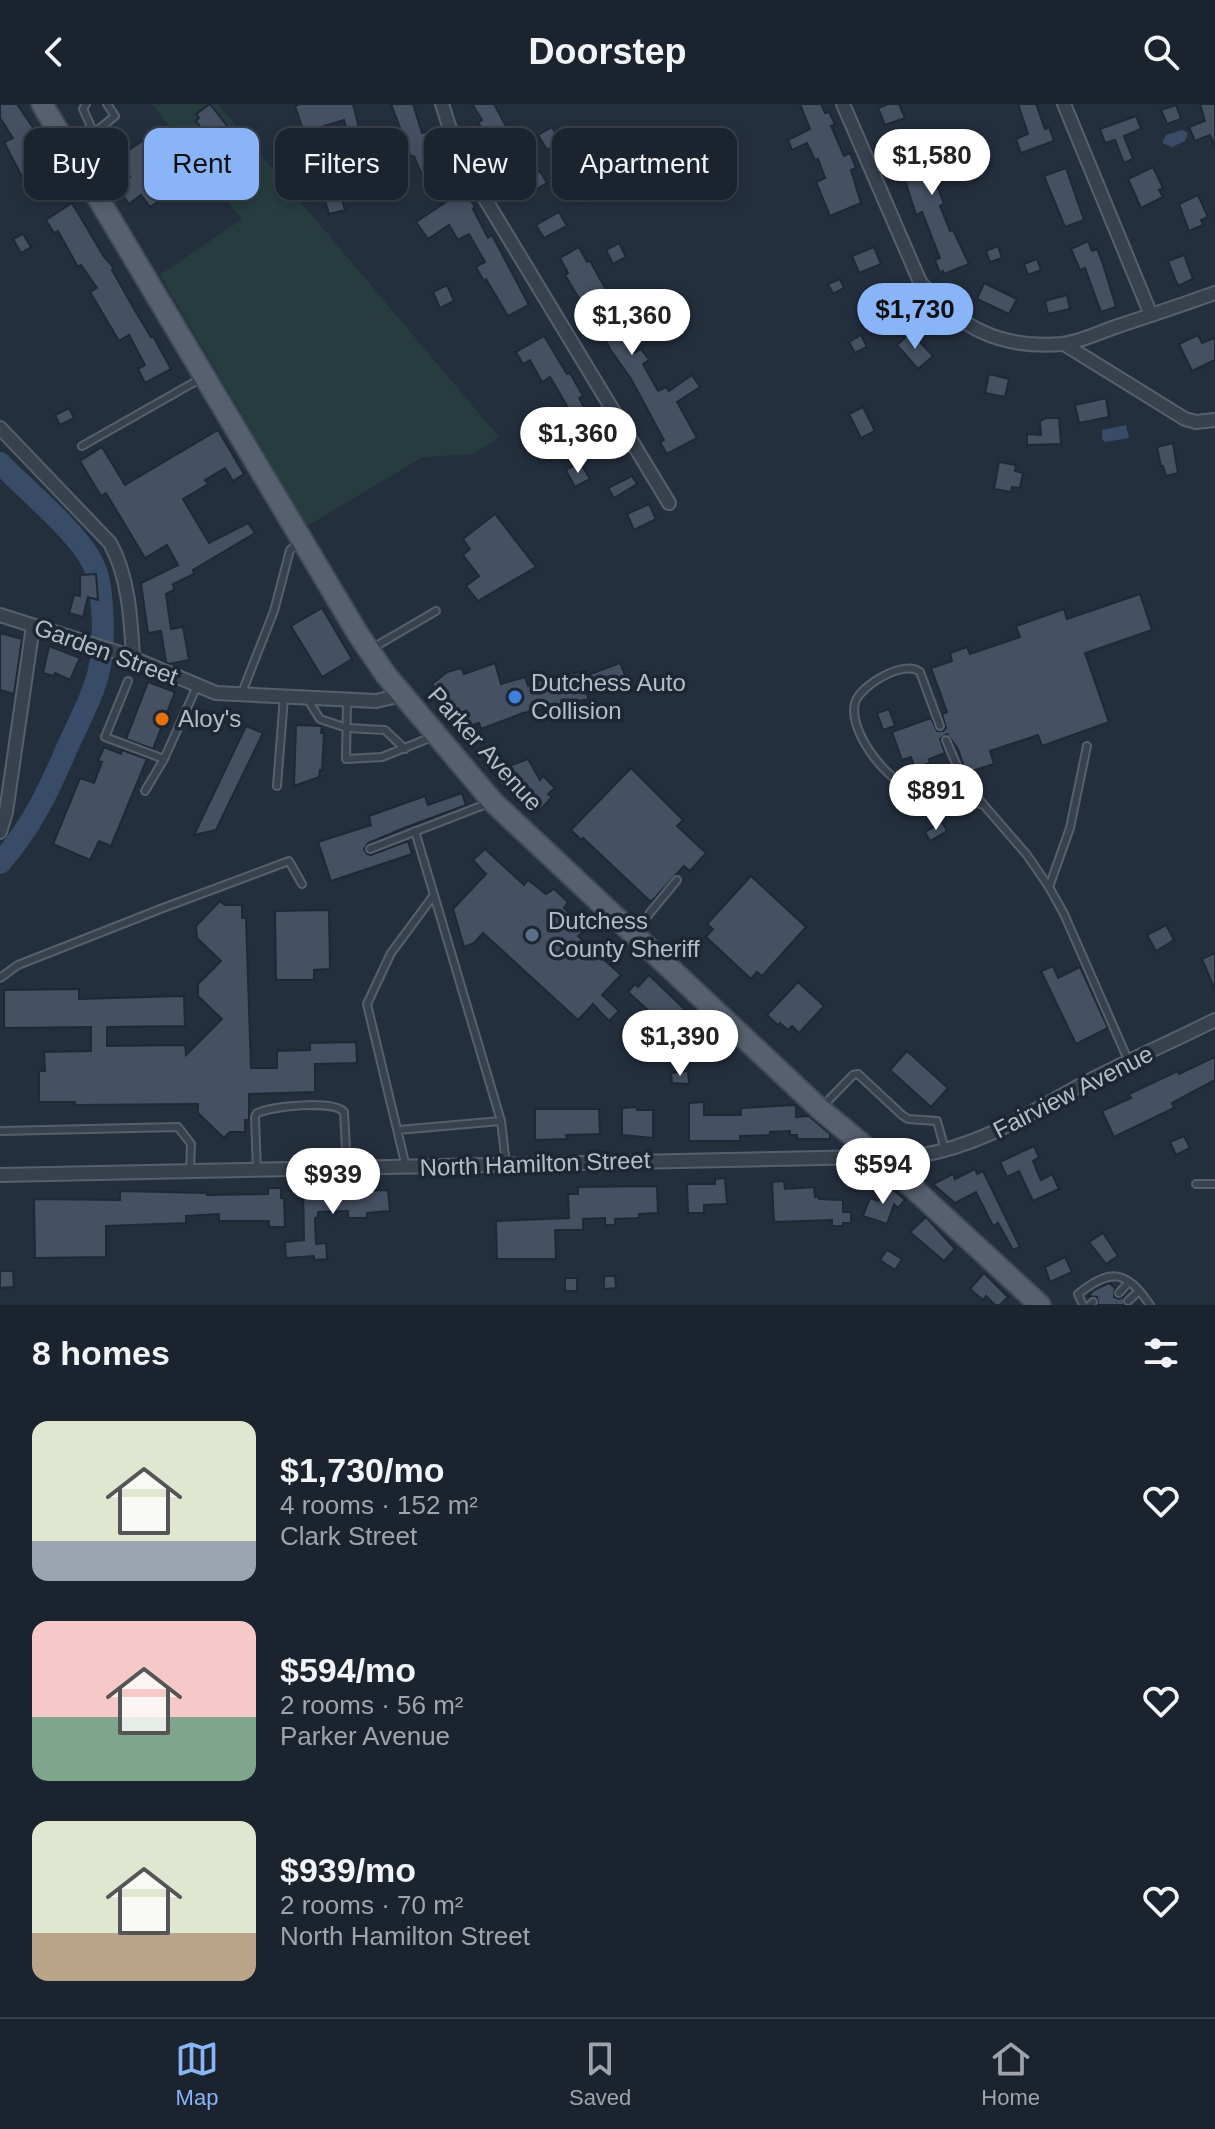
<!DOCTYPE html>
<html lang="en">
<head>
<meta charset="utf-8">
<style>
  body { margin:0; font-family:Helvetica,sans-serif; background:#282f3a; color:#f1f3f6; height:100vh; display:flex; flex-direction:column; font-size:30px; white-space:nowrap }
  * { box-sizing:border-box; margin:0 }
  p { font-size:26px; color:#a0a4aa }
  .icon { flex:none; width:44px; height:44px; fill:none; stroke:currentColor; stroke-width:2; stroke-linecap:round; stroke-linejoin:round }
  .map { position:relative; height:1201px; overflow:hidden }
  .side { display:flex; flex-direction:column; background:#1b232e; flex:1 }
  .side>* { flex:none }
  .guide { position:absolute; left:24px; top:24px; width:800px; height:72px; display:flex; gap:16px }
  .price { position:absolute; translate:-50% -68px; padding:0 18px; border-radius:28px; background:#fff; color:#222; font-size:26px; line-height:52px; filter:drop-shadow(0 2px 4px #0008) }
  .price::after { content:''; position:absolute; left:50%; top:48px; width:24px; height:18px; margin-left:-12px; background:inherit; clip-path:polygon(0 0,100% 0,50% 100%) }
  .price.selected { background:#8ab4f8; color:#111 }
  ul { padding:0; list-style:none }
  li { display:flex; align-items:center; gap:24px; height:200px; padding:0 32px }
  li span { display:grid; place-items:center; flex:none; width:224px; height:160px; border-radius:16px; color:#555 }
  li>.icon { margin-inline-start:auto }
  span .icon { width:96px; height:96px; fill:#fffc; stroke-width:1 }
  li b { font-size:34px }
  h2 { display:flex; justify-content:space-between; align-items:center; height:96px; padding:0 32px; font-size:34px }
  .pill { padding:0 28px; border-radius:16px; background:#1b232e; box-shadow:0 4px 12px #0003,0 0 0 2px #39404a; font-size:28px; line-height:72px }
  .pill.selected { background:#8ab4f8; color:#111 }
  header { display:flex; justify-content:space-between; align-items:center; height:104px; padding:0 32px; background:#1b232e; font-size:36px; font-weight:600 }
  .tab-bar { display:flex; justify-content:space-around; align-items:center; height:112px; border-top:2px solid #39404a; background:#1b232e; font-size:22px; color:#a0a4aa }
  .tab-bar a { display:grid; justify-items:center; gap:4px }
  .tab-bar .selected { color:#8ab4f8 }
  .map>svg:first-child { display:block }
</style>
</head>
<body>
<header><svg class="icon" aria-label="back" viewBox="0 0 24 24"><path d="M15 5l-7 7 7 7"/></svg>Doorstep<svg class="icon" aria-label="search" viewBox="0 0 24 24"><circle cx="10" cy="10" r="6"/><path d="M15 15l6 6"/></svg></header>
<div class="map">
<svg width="1215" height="1201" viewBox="0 0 1215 1201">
  <rect width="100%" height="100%" fill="#242f3e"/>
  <polygon fill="#263c3f" points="152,0 218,0 499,333 474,350 423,353 307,422 160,171 242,115"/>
  <g fill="#394c67">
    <polygon points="1182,26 1188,29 1185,37 1172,43 1162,39 1166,31"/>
    <polygon points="1126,321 1129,334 1105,338 1102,335 1102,326"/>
  </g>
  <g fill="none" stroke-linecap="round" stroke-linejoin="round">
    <path stroke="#394c67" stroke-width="22" d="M 0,359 C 25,385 81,431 94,462 C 100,475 101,490 102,504 C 107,569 93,587 67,644 C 49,686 31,724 0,759"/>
  </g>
  <g fill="#455162" stroke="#1f2835" stroke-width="2">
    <polygon points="0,0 17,0 34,25 52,62 61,75 36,89 25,69 21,71 4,38 13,34 0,14"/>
    <polygon points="210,0 235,32 222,43 208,26 205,29 196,17 199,14 196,10"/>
    <polygon points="300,0 353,0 359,24 347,27 344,16 318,24 320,31 306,35 295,2"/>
    <polygon points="391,0 413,0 422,29 431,26 442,54 449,64 424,76 414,52 411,53"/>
    <polygon points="472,0 494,0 507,24 511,22 536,69 540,67 547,79 522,93 488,30 486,32 478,18 482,16"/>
    <polygon points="800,0 821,0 825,9 829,8 835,20 831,22 844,52 850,49 856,64 851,66 861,99 830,112 816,78 825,74 818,55 815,56 807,39 792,46 788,36 810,25"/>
    <polygon points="888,0 899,0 905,14 885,21 878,4"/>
    <polygon points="1018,0 1036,0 1045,25 1049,23 1054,37 1021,49 1016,35 1028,30"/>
    <polygon points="1200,0 1215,0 1215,42 1210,31 1195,37 1189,23 1205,17"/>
    <polygon points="1176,1 1181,15 1167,20 1161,6"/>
    <polygon points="1136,12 1141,25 1124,32 1133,55 1124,59 1115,36 1105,39 1100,25"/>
    <polygon points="166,21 199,70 150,103 141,91 129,100 116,81 130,73 117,54"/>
    <polygon points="552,23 561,39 547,46 538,31"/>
    <polygon points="955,31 962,62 934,73 944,100 940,102 950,127 953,126 969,160 944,170 943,167 940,169 935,156 940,154 922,108 916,111 900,60 894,62 889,49 920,37 929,60 948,53 941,36"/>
    <polygon points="394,61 396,71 383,74 380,65"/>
    <polygon points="578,63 592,95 581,100 564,70"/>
    <polygon points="1153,63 1163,84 1159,86 1163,93 1141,104 1128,75"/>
    <polygon points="1066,64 1084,116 1065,123 1044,72"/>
    <polygon points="464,86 475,103 473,105 488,134 492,131 529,201 508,212 486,175 484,177 476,163 485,158 469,130 458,136 449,121 428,135 416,118"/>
    <polygon points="340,89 345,106 329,110 324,93"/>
    <polygon points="1198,91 1208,113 1201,116 1203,121 1189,127 1179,100"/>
    <polygon points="72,99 104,153 114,164 112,166 137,210 151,233 153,232 171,265 145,279 138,265 145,261 129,231 119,237 90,188 97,184 81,161 78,163 58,127 54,129 46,116"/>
    <polygon points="559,108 567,122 544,134 536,121"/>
    <polygon points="23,130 31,143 21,149 13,135"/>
    <polygon points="1088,137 1092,147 1097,145 1102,157 1116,203 1101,208 1085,164 1080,166 1071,145"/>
    <polygon points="619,139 626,153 613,160 606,146"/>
    <polygon points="998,142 1002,154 990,158 986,147"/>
    <polygon points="579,143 587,158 590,157 614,200 605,204 617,228 621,226 634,249 641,245 649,256 643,260 658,287 666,283 669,287 692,271 700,283 677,298 697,334 667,350 660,338 664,336 631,275 610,245 584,194 580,196 565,171 568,169 560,154"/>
    <polygon points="874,143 881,160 859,169 852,152"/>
    <polygon points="1184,151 1193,175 1178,182 1168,157"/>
    <polygon points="1037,155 1041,166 1028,171 1024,160"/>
    <polygon points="840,175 844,184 833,190 828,180"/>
    <polygon points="984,179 1017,195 1009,210 977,195"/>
    <polygon points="447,181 454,197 440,204 433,188"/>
    <polygon points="886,182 896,200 894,201 897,208 883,215 870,189"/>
    <polygon points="1067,191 1070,205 1048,210 1045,197"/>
    <polygon points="660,214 666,225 653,232 647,220"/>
    <polygon points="911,228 933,252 918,265 897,241"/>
    <polygon points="861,231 867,243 855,249 849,238"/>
    <polygon points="1198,231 1202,239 1215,234 1215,256 1192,267 1179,240"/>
    <polygon points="544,232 567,270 570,269 583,292 579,294 589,313 594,309 612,339 584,356 567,325 577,319 550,273 542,278 530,256 523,260 516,248"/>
    <polygon points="989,270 1009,275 1005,293 985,289"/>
    <polygon points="1106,294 1109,313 1079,319 1075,301"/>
    <polygon points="863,303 875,327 861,334 849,310"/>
    <polygon points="69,304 74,314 60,321 55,311"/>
    <polygon points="1046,314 1059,314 1061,340 1027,341 1027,330 1041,331 1040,317"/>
    <polygon points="218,326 244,370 233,377 225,364 205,376 208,380 183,395 209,439 248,419 255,429 193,466 194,470 173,480 174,486 166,490 171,525 183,523 189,556 169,560 166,558 161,527 148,529 141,479 178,461 167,441 145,454 106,389 101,392 80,357 102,343 125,381"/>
    <polygon points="1173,339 1178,369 1166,372 1163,362 1161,362 1157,343"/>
    <polygon points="580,358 590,375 575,383 566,366"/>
    <polygon points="999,358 1016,361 1015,367 1023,369 1020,384 1012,383 1011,388 994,385"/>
    <polygon points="632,372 637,380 614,394 608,384"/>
    <polygon points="649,400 656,415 634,426 627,410"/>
    <polygon points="495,410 536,463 478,497 466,482 479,472 463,451 470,445 463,435"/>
    <polygon points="96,470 98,496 88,493 83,513 69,509 74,491 80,492 80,471"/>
    <polygon points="1140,490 1152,526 1085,549 1109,618 1042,642 1038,631 990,647 994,660 966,669 958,645 947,630 940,635 945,649 929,655 930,659 918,663 914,662 911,653 902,656 892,628 931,614 937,627 943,627 946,624 942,610 947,608 931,564 952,557 950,549 967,543 970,550 1020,533 1016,522 1064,505 1067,515"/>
    <polygon points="322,504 352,555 322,573 291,522"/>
    <polygon points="0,529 22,535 14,590 0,586"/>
    <polygon points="49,542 80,554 70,576 55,569 54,572 43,569"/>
    <polygon points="495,559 501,580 525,573 528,582 545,574 587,567 588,571 620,559 627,575 587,591 589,595 523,609 481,625 479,619 465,623 432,580 447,568 461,564 464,570"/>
    <polygon points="148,578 175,588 153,645 126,635"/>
    <polygon points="889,605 895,622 883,626 877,609"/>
    <polygon points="296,621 322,622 321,629 324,629 322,666 320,666 319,673 294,682"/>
    <polygon points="246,622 263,629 216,726 194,731"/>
    <polygon points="104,643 121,650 122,646 147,655 111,742 99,737 90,756 53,740 80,674 94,679 102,658 98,657"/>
    <polygon points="528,655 540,676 543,672 555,684 548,690 552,693 539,707 510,678 502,683 493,668"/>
    <polygon points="631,664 683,716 677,722 706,749 690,767 684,762 651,798 583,734 581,736 571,726"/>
    <polygon points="462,689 466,701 404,724 368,739 364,745 367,750 371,751 408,737 412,750 331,777 318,738 371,721 369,712 425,692 428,701"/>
    <polygon points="942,718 947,727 930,737 925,728"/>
    <polygon points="485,745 524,781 528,776 546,790 554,785 568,798 564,804 587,825 578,832 621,871 602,891 619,907 609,917 593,900 578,916 483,829 474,839 464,843 453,805 486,770 473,756"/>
    <polygon points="751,772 806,823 762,872 757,868 751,875 706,833 713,825 707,820"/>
    <polygon points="220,797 225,801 242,801 242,814 246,814 251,964 277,964 277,947 310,946 310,939 356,938 357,959 315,960 315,988 249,990 249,1016 245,1016 245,1028 230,1028 224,1034 198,1009 198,1000 75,1001 75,998 39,998 39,967 45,967 44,948 91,947 91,923 4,924 4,886 79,885 79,895 184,892 185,922 107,923 107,942 185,941 186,951 222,915 198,892 198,880 221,857 197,834 196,822"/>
    <polygon points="329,806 330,865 314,866 314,876 276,876 275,807"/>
    <polygon points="1166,821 1174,836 1156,847 1147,831"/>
    <polygon points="1215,849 1215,886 1202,855"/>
    <polygon points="1053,862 1058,874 1080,863 1108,924 1076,940 1041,867"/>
    <polygon points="649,871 704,924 686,945 682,941 679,944 675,941 674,943 664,934 671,927 628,888 635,880 638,883"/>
    <polygon points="798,878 824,902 799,929 792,922 788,926 780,919 778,921 767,911"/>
    <polygon points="907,947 948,984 931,1003 890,966"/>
    <polygon points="1215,953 1215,976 1172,999 1174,1004 1114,1033 1102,1007 1131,994 1129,990 1167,972 1178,967 1179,970"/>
    <polygon points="688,967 689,980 672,979 671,969"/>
    <polygon points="704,998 704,1011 741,1011 741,1004 796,1001 796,1013 809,1012 830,1030 830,1035 797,1035 797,1031 790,1031 790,1027 770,1028 770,1031 740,1032 740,1037 689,1037 689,999"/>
    <polygon points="637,1003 637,1006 653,1006 653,1034 622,1031 622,1004"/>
    <polygon points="535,1005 599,1005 600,1030 566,1031 567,1035 535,1036"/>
    <polygon points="1184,1032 1190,1044 1176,1051 1170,1038"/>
    <polygon points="1034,1042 1039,1053 1033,1057 1041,1076 1052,1070 1059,1085 1033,1097 1019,1067 1007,1073 1000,1058"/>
    <polygon points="975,1065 977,1070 983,1067 1020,1143 1013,1146 998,1119 993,1122 976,1088 955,1099 933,1080 953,1070 955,1075"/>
    <polygon points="725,1074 727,1100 704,1101 704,1109 688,1109 687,1080 715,1080 715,1075"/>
    <polygon points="784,1077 785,1085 814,1083 815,1093 819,1093 819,1095 843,1096 843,1108 851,1108 851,1119 843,1119 843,1122 832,1122 832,1116 774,1118 772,1078"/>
    <polygon points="657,1082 658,1109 639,1110 639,1114 615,1115 615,1121 605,1121 605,1114 583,1115 583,1126 555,1126 556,1155 497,1155 496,1117 569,1114 568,1090 578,1090 578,1083"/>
    <polygon points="890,1083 905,1096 898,1104 894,1100 887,1120 863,1112 870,1094 878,1097"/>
    <polygon points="268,1084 281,1084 281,1094 284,1094 285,1123 269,1123 269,1117 219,1117 219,1110 186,1112 186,1119 106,1122 106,1153 35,1154 34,1095 120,1096 120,1087 207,1089 207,1091 268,1090"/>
    <polygon points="303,1085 318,1085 318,1088 388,1086 390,1107 367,1109 367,1114 348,1114 348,1107 318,1108 318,1113 315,1114 316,1140 326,1139 327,1155 314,1156 314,1152 286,1154 285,1138 304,1136"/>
    <polygon points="926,1113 955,1145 944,1157 910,1128"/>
    <polygon points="1103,1129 1118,1152 1106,1160 1089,1138"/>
    <polygon points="887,1146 902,1155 895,1166 880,1156"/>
    <polygon points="1065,1153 1072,1168 1050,1178 1045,1163"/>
    <polygon points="0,1167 13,1167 14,1183 0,1184"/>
    <polygon points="984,1169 1008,1193 1000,1201 995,1201 986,1192 983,1196 970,1185"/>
    <polygon points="604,1172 615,1172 616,1184 604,1185"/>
    <rect x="565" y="1174" width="12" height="13"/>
    <polygon points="1109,1179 1115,1184 1114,1193 1119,1195 1124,1193 1124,1201 1098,1201 1097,1193 1088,1192 1094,1186"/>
  </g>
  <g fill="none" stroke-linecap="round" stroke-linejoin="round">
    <g stroke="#565f6c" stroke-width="10">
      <g id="lane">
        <polyline points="86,0 83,5 93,27"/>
        <polyline points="68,39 99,25 115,12 107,0"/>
        <polyline points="82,342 200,275"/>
        <polyline points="371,545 436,507"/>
        <polyline points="128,577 105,633 164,655"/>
        <polyline points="241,591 274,507 290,446 298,439"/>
        <polyline points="308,596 320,615 347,624 385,626 405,645"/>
        <polyline points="347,596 346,655 382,653 432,633"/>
        <path d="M 940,622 L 920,568 C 905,555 860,581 855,599 C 848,626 884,673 908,683 C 931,691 957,694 980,700"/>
        <polyline points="946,636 964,678 1027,751 1049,783 1064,810 1129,958"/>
        <polyline points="277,682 284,593"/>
        <polyline points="145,687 164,655 197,582"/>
        <polyline points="415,727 434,791"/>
        <polyline points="370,745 489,699"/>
        <polyline points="1049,783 1070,724 1087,642"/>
        <polyline points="635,827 677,776"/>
        <polyline points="0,874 18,861 163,804 289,757 302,780"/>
        <polyline points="823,1002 853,971 858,970 902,1011 908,1015 937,1017 945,1046"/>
        <polyline points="501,1017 506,1060"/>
        <polyline points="398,1026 501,1017 434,791 391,849 367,900 406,1063"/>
        <polyline points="0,1027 178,1023 191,1040 190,1068"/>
        <path d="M 257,1067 L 255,1013 L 257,1009 C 273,1002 333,996 344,1008 L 347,1063"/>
        <polyline points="1196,1080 1215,1080"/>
        <polyline points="1119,1189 1128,1179"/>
        <polyline points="1128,1197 1139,1187"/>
        <path d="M 1083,1201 L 1078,1190 C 1111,1164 1126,1166 1150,1201"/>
        <polyline points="1090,1201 1093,1198"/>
      </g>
    </g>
    <g stroke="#565f6c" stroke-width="16">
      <g id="street">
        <polyline points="442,0 458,50 669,399"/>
        <path d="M 843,0 L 920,178 C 960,224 1000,245 1062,240 C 1081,238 1102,227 1121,221 C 1152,211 1184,200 1215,189"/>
        <polyline points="1064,0 1151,211"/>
        <polyline points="1064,240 1185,315 1196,318 1215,316"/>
        <path d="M 0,324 L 110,439 C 129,473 131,517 133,554"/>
        <polyline points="0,511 123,550 216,589 376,597 402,591"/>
        <polyline points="0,728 6,708 33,522"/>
        <path d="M 0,1071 L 918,1052 C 985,1040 1023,1012 1081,981 C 1125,958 1171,938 1215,916"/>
      </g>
    </g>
    <g stroke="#414a57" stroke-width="24">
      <polyline id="primary" points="42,0 358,530 386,571 493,698 820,1005 898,1070 1040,1201"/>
    </g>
    <use href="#lane" stroke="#38414e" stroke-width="6"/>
    <use href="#street" stroke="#38414e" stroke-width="12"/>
    <use href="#primary" stroke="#56606e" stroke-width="20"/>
  </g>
  <circle fill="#3f7fe0" stroke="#1d2633" stroke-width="3" cx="515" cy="593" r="8"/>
  <circle fill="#e8710a" stroke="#1d2633" stroke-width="3" cx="162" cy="615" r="8"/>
  <circle fill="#5c6f8a" stroke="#1d2633" stroke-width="3" cx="532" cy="831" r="8"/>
  <g text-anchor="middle" stroke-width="7" stroke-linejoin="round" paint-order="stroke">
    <g font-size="24" fill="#b4bcc9" stroke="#1d2633">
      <text transform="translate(106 548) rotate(20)" y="8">Garden Street</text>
      <text transform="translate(485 645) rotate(48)" y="8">Parker Avenue</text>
      <text transform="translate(1073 988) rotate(-27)" y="8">Fairview Avenue</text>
      <text transform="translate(535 1060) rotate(-2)" y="8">North Hamilton Street</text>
    </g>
    <g font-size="24" fill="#b4bcc9" stroke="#1d2633" text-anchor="start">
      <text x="531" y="587">Dutchess Auto<tspan x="531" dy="28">Collision</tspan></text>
      <text x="178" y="623">Aloy's</text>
      <text x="548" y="825">Dutchess<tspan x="548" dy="28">County Sheriff</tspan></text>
    </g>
  </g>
</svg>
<b class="price" style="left:932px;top:93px">$1,580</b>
<b class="price selected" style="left:915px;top:247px">$1,730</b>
<b class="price" style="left:632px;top:253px">$1,360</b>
<b class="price" style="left:578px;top:371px">$1,360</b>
<b class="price" style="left:936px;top:728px">$891</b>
<b class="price" style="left:680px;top:974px">$1,390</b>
<b class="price" style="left:883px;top:1102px">$594</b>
<b class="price" style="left:333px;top:1112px">$939</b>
<div class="guide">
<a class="pill">Buy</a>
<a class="pill selected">Rent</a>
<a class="pill">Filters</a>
<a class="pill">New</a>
<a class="pill">Apartment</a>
</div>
</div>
<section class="side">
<h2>8 homes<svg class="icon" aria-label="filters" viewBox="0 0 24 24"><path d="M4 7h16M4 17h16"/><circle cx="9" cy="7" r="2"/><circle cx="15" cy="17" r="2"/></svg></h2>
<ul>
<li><span style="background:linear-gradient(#dfe7d0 75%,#9aa5b1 0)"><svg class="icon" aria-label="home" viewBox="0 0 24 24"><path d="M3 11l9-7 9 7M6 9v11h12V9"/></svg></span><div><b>$1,730/mo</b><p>4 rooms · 152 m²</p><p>Clark Street</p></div><svg class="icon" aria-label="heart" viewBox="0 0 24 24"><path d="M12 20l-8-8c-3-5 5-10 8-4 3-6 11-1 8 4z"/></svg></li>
<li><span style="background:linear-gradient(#f6c9c9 60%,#7fa58c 0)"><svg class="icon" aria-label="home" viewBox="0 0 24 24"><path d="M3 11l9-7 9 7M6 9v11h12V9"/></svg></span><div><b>$594/mo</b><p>2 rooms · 56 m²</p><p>Parker Avenue</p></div><svg class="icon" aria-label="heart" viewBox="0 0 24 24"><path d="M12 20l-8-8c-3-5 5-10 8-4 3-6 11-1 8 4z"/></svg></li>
<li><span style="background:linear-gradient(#dfe7d0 70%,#b9a48a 0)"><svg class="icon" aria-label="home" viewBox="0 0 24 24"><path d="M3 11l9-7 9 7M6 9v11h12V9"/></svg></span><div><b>$939/mo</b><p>2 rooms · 70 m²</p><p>North Hamilton Street</p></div><svg class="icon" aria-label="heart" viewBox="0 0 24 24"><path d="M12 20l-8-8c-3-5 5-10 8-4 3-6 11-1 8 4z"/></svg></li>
</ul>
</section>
<nav class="tab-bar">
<a class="selected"><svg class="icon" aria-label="map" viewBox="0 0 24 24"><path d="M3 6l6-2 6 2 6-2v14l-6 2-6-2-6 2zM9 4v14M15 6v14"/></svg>Map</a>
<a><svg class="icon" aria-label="saved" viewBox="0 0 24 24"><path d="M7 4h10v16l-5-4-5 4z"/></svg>Saved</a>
<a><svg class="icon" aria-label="home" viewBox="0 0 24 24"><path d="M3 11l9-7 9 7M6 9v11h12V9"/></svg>Home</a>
</nav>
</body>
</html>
